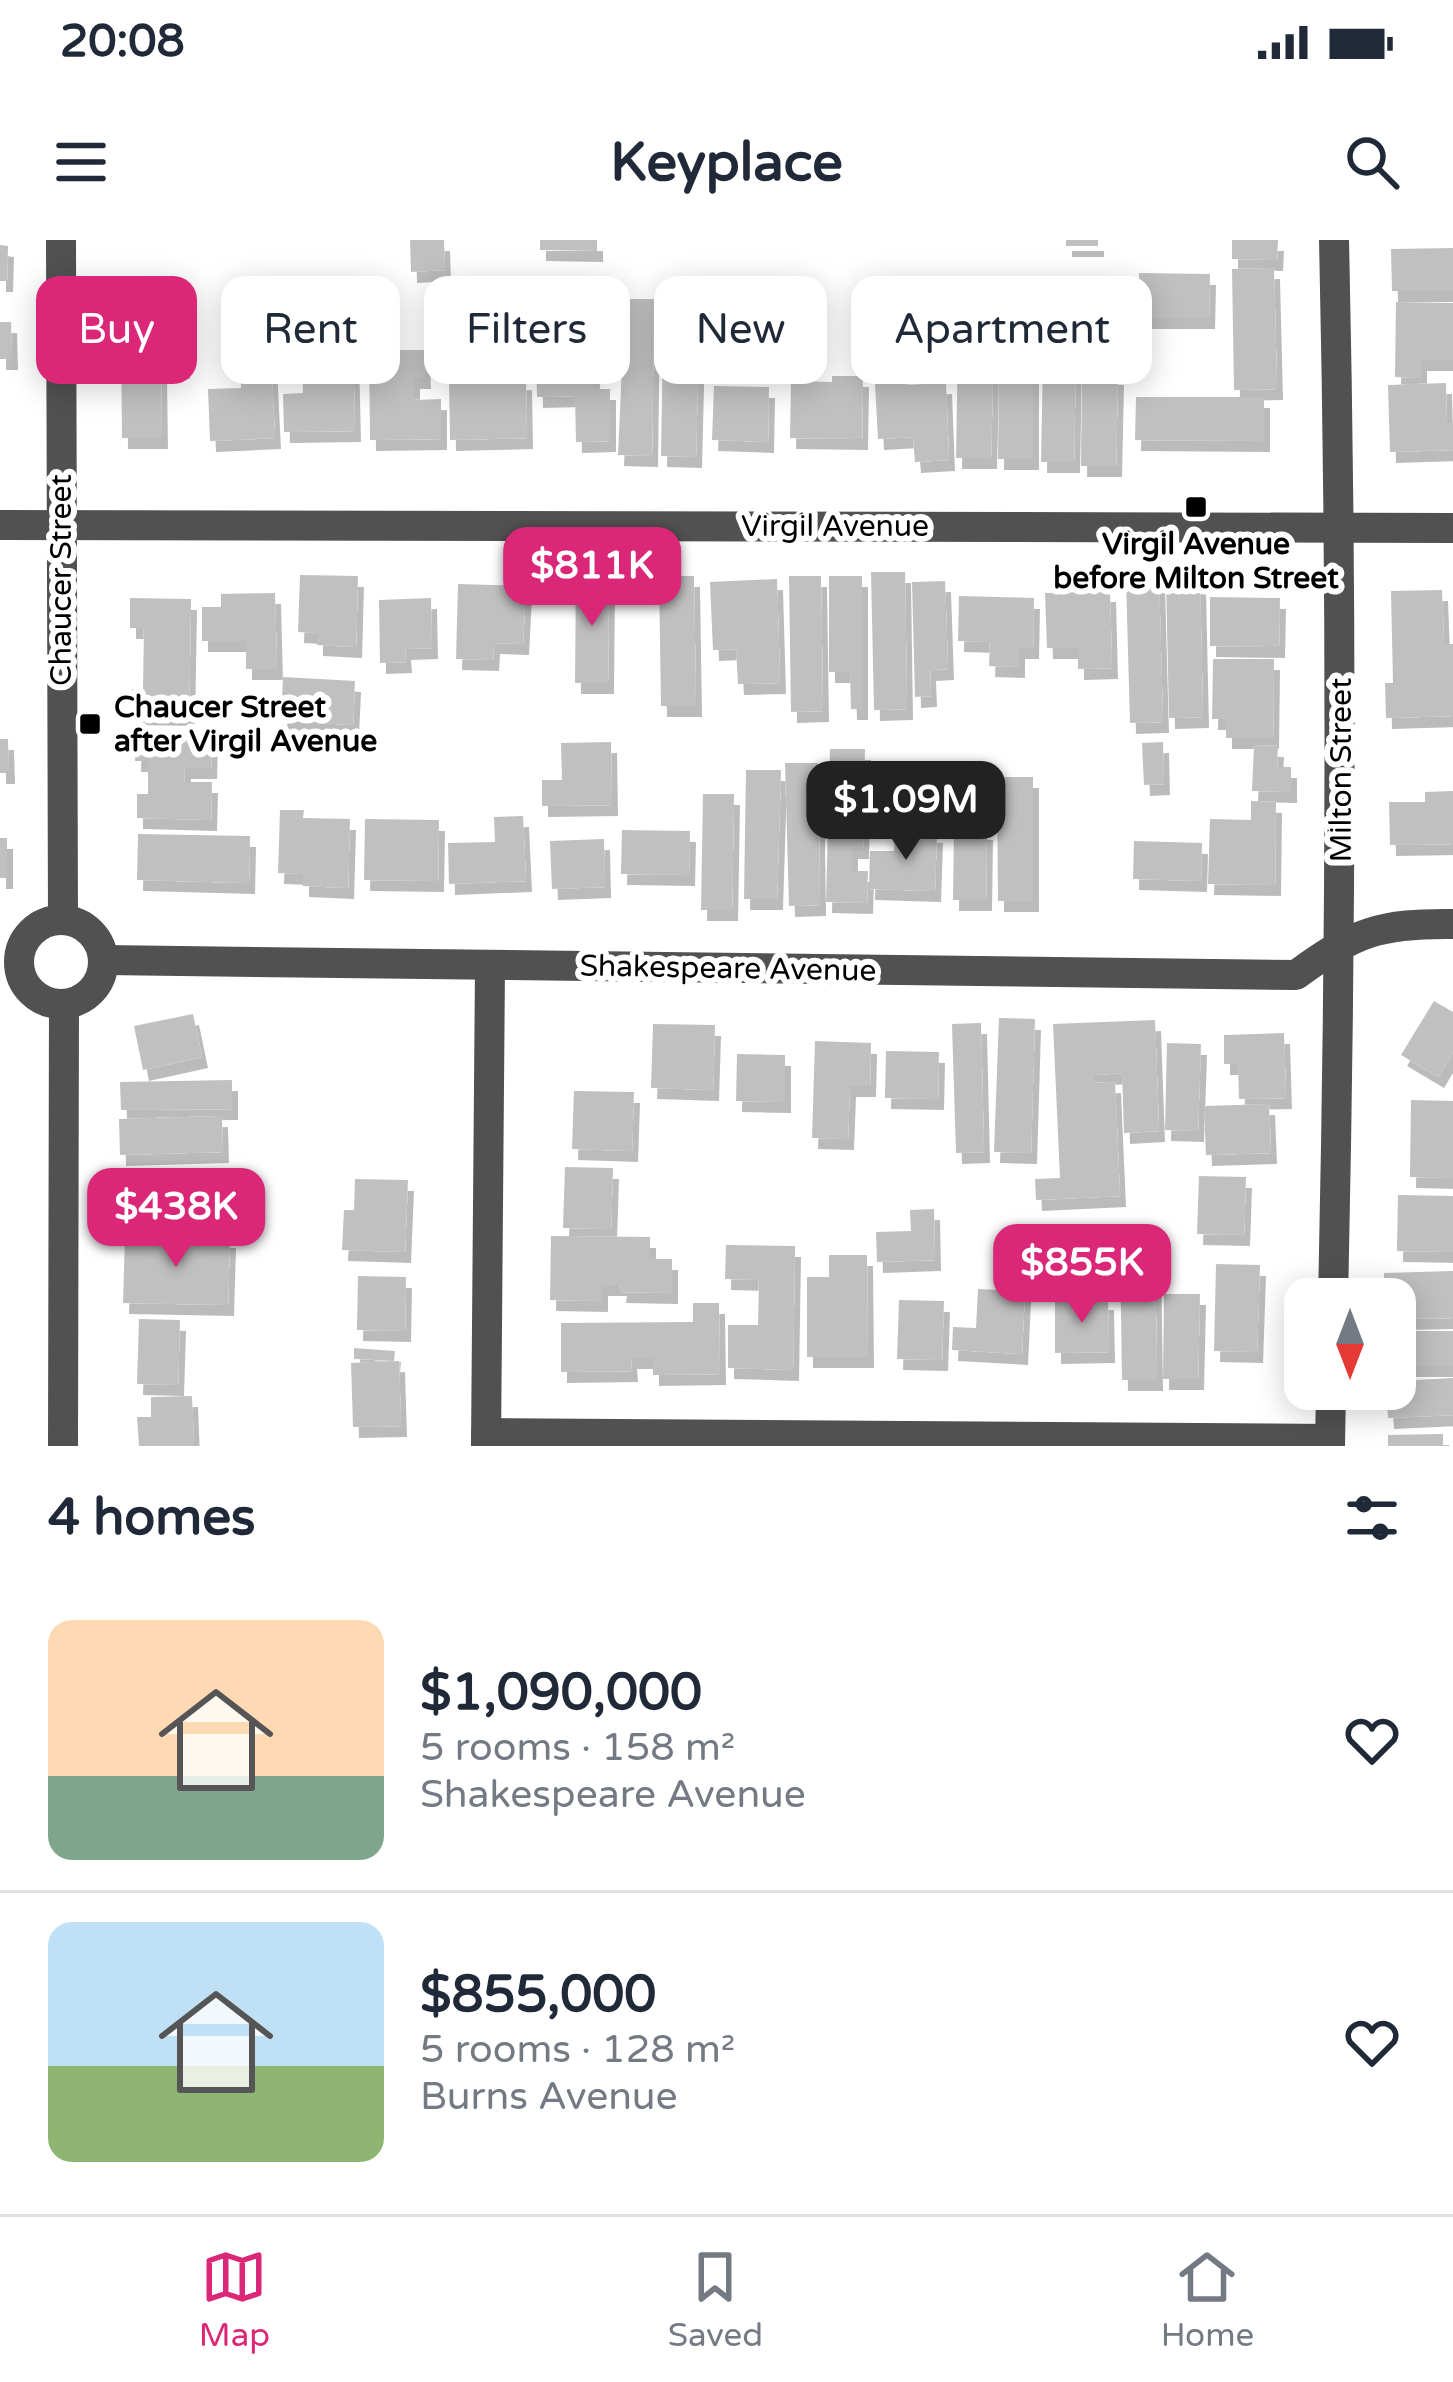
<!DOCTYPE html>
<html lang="en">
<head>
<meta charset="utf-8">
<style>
  body { margin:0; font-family:"Varela Round",sans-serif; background:#f6f6f7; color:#1f2937; height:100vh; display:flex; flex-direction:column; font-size:45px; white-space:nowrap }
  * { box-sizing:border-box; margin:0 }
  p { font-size:39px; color:#747a83 }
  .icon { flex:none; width:66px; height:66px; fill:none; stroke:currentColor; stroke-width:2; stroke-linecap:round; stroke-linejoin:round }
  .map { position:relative; height:1206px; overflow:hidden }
  .details { display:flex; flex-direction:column; background:#fff; flex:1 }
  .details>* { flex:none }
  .hud { position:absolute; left:36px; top:36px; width:1383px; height:108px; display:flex; gap:24px }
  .needle { width:78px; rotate:180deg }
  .controls { position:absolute; left:1284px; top:1038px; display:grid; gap:24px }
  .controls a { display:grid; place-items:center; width:132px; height:132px; border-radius:24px; background:#fff; box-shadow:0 6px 30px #0003; font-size:60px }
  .price { position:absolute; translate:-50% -102px; padding:0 27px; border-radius:24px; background:#db2777; color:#fff; font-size:39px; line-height:78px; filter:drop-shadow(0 3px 6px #0008) }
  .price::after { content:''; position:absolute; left:50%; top:72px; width:36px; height:27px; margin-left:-18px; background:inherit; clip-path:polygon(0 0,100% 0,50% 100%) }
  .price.active { background:#222; color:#fff }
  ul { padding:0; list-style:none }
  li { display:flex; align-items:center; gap:36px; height:300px; padding:0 48px }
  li+li { border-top:3px solid #e0e1e3 }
  li span { display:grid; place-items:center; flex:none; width:336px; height:240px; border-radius:24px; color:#555 }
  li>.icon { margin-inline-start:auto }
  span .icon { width:144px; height:144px; fill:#fffc; stroke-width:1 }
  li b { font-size:51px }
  h2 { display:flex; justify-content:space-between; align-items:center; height:144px; padding:0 48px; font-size:51px }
  .tag { padding:0 42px; border-radius:24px; background:#fff; box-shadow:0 6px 30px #0003; font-size:42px; line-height:108px }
  .tag.active { background:#db2777; color:#fff }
  .status { display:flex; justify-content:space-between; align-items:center; height:84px; padding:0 60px; background:#fff; direction:ltr }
  .status svg { height:33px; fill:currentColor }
  header { display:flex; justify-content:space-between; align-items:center; height:156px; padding:0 48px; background:#fff; font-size:54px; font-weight:700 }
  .menu { display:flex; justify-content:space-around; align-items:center; height:168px; border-top:3px solid #e0e1e3; background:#fff; font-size:33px; color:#747a83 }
  .menu a { display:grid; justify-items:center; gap:6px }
  .menu .active { color:#db2777 }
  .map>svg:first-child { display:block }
</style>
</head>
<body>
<div class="status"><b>20:08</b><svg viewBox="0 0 49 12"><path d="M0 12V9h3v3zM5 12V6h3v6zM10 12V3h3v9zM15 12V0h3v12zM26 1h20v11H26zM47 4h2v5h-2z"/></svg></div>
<header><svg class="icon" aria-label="menu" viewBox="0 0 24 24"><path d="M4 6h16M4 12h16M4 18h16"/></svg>Keyplace<svg class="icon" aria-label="search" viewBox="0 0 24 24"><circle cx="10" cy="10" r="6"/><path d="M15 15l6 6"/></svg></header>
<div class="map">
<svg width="1453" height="1206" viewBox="0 0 1453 1206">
  <defs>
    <filter id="shadow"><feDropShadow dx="6" dy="11" stdDeviation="0" flood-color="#0004"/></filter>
  </defs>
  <rect width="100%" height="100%" fill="#fff"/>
  <g fill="#c0c0c0" filter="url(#shadow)">
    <polygon points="410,0 444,0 445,30 411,32"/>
    <polygon points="540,0 597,0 597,11 540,10"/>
    <rect x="1066" y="0" width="32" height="6"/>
    <polygon points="1232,0 1278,0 1277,20 1232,19"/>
    <polygon points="0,5 8,6 7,41 0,41"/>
    <polygon points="1453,8 1453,51 1392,51 1391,9"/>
    <polygon points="1274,28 1277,149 1234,150 1232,29"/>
    <polygon points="1139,33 1210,34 1209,78 1139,78"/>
    <polygon points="625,59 654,59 652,216 618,215"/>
    <polygon points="1396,62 1453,63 1453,120 1421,120 1421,138 1395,137"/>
    <polygon points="0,82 11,82 12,119 0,119"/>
    <polygon points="184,89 184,128 161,128 162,198 122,198 121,103 145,102 145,90"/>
    <polygon points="663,96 699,97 696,217 661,216"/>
    <polygon points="958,99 994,99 991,218 956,218"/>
    <polygon points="353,106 355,191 284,192 283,154 303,153 302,107"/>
    <polygon points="902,107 904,145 946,143 949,220 915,222 913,197 878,199 873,108"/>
    <polygon points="369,110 424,110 425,138 414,138 414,160 441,159 441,199 370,200"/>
    <polygon points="1043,116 1076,117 1074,222 1041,222"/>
    <polygon points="271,117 275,198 210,201 208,149 241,148 240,118"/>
    <polygon points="594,119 594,149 610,149 610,201 576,202 575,156 537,157 536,120"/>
    <polygon points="999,128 1033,128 1033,219 998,219"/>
    <polygon points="1082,133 1118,134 1116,226 1081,226"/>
    <polygon points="832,136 863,136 862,199 790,198 791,141 832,142"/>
    <polygon points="526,139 527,198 450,200 449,141"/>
    <polygon points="1446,143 1447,183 1453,183 1453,210 1390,212 1388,145"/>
    <polygon points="714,146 769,147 768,202 712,200"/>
    <polygon points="1136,157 1264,157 1264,201 1135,200"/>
    <polygon points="871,332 905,332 907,469 874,470"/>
    <polygon points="300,335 358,336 356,407 317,405 317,393 298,392"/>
    <polygon points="576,335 609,336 608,443 575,443"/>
    <polygon points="659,336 694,336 696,466 661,466"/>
    <polygon points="789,336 821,336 823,471 791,472"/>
    <polygon points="829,336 862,336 862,469 851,469 850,432 829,432"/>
    <polygon points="1159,338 1163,482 1130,483 1126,339"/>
    <polygon points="777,339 780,443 738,444 736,409 713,410 710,342"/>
    <polygon points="1166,339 1200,339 1203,477 1169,478"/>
    <polygon points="945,341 948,429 930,430 931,456 915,457 912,342"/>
    <polygon points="458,344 526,346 523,404 494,403 493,420 456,419"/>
    <polygon points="1442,350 1444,404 1453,404 1453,476 1386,478 1385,443 1393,443 1391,351"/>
    <polygon points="1110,351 1112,428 1078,429 1078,408 1047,408 1045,353"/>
    <polygon points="275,353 277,429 246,429 246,401 202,401 202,367 221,367 221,354"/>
    <polygon points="959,356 1034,358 1033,408 1019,408 1019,427 989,426 990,402 958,401"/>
    <polygon points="1210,357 1280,358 1279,407 1210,406"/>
    <polygon points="130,358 191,359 189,475 131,474 132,449 143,449 144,388 130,388"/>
    <polygon points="431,358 432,408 405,409 406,422 380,423 379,360"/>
    <polygon points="1213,419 1274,419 1273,498 1226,498 1226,479 1212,479"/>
    <polygon points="283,437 355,441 353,485 281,481"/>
    <polygon points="136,492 212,493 211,528 185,528 184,542 212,542 211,580 137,578 137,554 148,554 148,521 135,521"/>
    <polygon points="0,499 8,499 9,533 0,533"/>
    <polygon points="611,502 612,565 542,566 542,540 562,540 561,503"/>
    <polygon points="1163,502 1164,544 1144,545 1142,503"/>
    <polygon points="1254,505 1278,506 1277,527 1291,527 1291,552 1252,551"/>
    <polygon points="830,509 865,509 863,608 852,608 852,631 868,631 867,663 826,662"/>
    <polygon points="785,523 818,523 820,665 789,666"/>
    <polygon points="746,530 781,530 777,659 744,659"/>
    <polygon points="997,537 1033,537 1033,661 998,661"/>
    <polygon points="1453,551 1453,604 1390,605 1389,562 1425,562 1425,552"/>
    <polygon points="703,554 734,554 732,670 701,670"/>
    <polygon points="1251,561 1276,562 1275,645 1208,644 1210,579 1251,580"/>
    <polygon points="280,570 304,570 303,578 350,579 348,648 303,646 303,634 278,633"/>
    <polygon points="523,576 526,641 449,644 448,603 495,602 494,577"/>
    <polygon points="365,579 439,580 438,641 364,640"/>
    <polygon points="954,588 987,589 986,660 953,660"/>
    <polygon points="622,590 690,591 689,635 621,634"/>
    <polygon points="895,590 937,592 935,651 869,649 870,611 894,611"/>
    <polygon points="138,594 250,596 249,643 137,640"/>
    <rect x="0" y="598" width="7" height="40"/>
    <polygon points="604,599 605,647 552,649 550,601"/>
    <polygon points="1134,601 1202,603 1201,641 1133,639"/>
    <polygon points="1434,761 1453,772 1453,812 1438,837 1401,815"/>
    <polygon points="193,774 202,817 143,830 134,786"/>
    <polygon points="999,778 1035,779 1031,913 994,912"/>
    <polygon points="1155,780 1159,891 1124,893 1122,833 1094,835 1094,843 1115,842 1120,956 1036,960 1035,939 1060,938 1053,784"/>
    <polygon points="981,783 984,912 956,913 952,784"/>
    <polygon points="653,784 715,785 713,850 651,848"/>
    <polygon points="1284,793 1286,858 1239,859 1238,824 1224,824 1224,795"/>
    <polygon points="815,801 871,803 870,846 850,846 848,899 812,898"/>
    <polygon points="1167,803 1201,804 1198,891 1165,890"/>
    <polygon points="886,811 939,812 938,859 885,858"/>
    <polygon points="737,814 785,815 785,862 736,861"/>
    <polygon points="232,840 232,869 121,870 120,842"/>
    <polygon points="574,851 634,852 632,911 572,909"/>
    <polygon points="1411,860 1453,861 1453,938 1410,937"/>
    <polygon points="1269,864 1271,913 1206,915 1204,866"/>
    <polygon points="222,876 223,912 120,915 119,879"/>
    <polygon points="565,927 613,928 611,989 563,988"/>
    <polygon points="225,930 227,973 196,974 196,983 139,986 137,962 161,961 160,932"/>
    <polygon points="1199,936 1246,937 1244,995 1197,994"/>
    <polygon points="355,939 408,940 405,1012 342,1010 344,970 354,970"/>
    <polygon points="1398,955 1453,956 1453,1012 1397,1011"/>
    <polygon points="934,969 935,1020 877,1022 876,992 911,991 910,970"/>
    <polygon points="125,995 230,997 228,1065 123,1063"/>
    <polygon points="551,996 650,997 650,1019 672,1019 672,1053 620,1052 621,1045 602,1045 602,1061 550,1060"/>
    <polygon points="1155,1004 1157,1140 1122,1140 1120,1005"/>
    <polygon points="726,1005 795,1006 793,1130 728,1128 728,1085 758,1085 759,1040 725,1039"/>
    <polygon points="829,1015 867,1015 868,1117 807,1117 807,1037 829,1037"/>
    <polygon points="1216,1024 1260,1025 1257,1112 1214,1111"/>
    <polygon points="1453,1031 1453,1078 1395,1079 1395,1059 1384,1059 1384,1033"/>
    <polygon points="358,1036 406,1037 405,1091 357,1090"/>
    <polygon points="978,1049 1025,1051 1022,1114 952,1110 953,1087 976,1088"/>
    <polygon points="1164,1054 1200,1054 1198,1139 1163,1139"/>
    <polygon points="1108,1059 1109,1112 1055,1113 1055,1060"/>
    <polygon points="899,1060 944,1061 942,1120 897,1119"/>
    <polygon points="693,1063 719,1063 720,1134 653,1135 653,1118 631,1118 632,1131 561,1132 561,1083 693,1082"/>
    <polygon points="139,1079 180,1080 178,1145 137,1144"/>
    <rect x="1395" y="1091" width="58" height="35"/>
    <polygon points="354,1108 395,1111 394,1121 354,1119"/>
    <polygon points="399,1121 401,1186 353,1187 351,1123"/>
    <polygon points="1453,1138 1453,1175 1388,1178 1386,1149 1395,1149 1395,1141"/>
    <polygon points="192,1156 194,1206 139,1206 137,1177 151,1177 151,1157"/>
    <polygon points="1443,1194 1443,1206 1388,1206 1388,1195"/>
  </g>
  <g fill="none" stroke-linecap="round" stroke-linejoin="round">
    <g stroke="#515151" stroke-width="30">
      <polyline points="61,0 63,679"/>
      <polyline points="0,285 1453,288"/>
      <circle cx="61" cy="722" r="42"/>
      <path d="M 104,720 L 1296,735 C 1354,692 1381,683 1453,684"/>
      <path d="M 1333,1059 C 1341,706 1342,353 1334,0"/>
      <polyline points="486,1193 1330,1199"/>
      <polyline points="63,1206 64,764"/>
      <polyline points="486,1206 490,726"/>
      <polyline points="1330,1206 1331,1149"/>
    </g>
  </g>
  <g fill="#000" stroke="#fff" stroke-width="4.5">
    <rect x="1184" y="255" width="24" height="24" rx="6"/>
    <rect x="78" y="472" width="24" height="24" rx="6"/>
  </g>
  <g text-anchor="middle" stroke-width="12" stroke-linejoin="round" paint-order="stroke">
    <g font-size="30" fill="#000" stroke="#fff">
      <text x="835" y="296">Virgil Avenue</text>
      <text transform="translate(61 340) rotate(-90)" y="10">Chaucer Street</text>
      <text transform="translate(1341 530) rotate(-90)" y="10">Milton Street</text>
      <text transform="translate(728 728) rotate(1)" y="10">Shakespeare Avenue</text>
    </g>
    <g font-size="30" font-weight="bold" fill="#000" stroke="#fff">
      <text x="1196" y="314">Virgil Avenue<tspan x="1196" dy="34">before Milton Street</tspan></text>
      <text x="114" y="477" text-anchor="start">Chaucer Street<tspan x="114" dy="34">after Virgil Avenue</tspan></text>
    </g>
  </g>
</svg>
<div class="controls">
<a><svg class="needle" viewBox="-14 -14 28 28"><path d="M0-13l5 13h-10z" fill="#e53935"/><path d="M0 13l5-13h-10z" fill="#747a83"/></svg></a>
</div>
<b class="price" style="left:592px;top:389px">$811K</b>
<b class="price active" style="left:906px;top:623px">$1.09M</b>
<b class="price" style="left:176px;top:1030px">$438K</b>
<b class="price" style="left:1082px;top:1086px">$855K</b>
<div class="hud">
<a class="tag active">Buy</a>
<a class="tag">Rent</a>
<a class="tag">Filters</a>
<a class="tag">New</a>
<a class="tag">Apartment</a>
</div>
</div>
<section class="details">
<h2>4 homes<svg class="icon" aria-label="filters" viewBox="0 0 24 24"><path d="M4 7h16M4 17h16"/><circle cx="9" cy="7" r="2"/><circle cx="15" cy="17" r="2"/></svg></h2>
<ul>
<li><span style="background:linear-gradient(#ffd9b3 65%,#7fa58c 0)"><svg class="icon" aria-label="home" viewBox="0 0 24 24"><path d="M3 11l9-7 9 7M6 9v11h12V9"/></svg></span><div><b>$1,090,000</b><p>5 rooms · 158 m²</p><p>Shakespeare Avenue</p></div><svg class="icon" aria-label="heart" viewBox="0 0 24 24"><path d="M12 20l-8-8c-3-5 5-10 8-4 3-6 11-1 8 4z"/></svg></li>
<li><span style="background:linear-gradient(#bfe0f5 60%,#8fb573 0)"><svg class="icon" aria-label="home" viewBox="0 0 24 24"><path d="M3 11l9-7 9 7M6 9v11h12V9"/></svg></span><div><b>$855,000</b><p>5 rooms · 128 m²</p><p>Burns Avenue</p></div><svg class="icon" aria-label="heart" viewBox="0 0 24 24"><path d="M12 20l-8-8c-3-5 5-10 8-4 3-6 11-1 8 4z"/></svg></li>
</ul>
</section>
<nav class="menu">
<a class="active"><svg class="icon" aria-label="map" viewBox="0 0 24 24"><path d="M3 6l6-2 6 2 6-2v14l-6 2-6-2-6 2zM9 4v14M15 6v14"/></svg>Map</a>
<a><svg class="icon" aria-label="saved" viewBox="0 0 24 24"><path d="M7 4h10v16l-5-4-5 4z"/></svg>Saved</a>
<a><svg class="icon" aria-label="home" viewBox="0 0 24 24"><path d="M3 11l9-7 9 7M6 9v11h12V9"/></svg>Home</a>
</nav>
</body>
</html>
